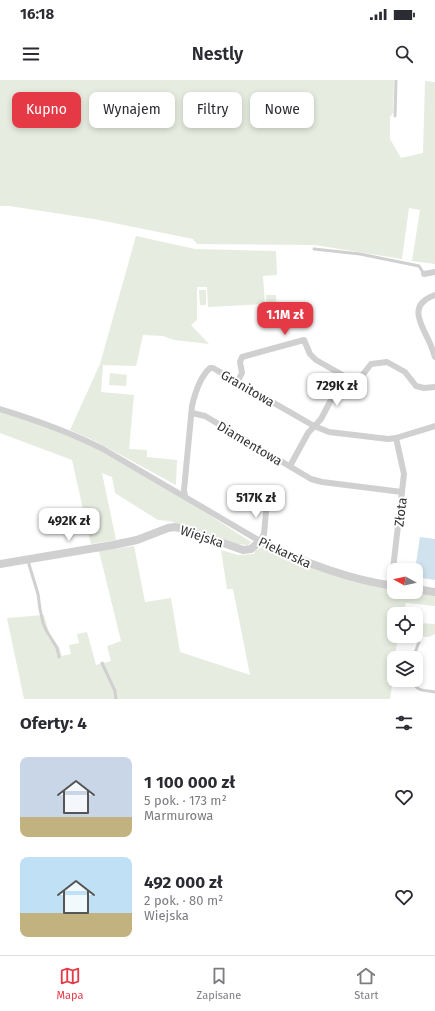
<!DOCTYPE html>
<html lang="pl">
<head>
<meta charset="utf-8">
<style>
  body { margin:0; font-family:"Fira Sans",sans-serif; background:#f2f2f3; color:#2b2b33; height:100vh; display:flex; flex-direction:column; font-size:15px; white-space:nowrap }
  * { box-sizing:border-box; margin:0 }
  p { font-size:13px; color:#7c7c81 }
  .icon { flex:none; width:22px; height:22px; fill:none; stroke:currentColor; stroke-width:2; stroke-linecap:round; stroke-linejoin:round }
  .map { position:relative; height:619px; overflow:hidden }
  .panel { display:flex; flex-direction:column; background:#fff; flex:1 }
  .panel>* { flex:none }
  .hud { position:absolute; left:12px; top:12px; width:411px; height:36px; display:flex; gap:8px }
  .needle { width:26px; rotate:278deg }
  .controls { position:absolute; left:387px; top:483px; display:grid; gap:8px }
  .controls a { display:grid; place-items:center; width:36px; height:36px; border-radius:8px; background:#fff; box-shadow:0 2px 6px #0003; font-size:20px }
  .price { position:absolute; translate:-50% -34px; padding:0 9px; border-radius:8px; background:#fff; color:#222; font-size:13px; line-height:26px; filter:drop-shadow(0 1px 2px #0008) }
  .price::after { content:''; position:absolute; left:50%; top:24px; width:12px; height:9px; margin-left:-6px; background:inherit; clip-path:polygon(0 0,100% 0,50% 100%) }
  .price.active { background:#e63946; color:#fff }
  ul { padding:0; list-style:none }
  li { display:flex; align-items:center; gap:12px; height:100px; padding:0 20px }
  li span { display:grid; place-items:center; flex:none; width:112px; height:80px; border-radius:8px; color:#555 }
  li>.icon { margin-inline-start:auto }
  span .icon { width:48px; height:48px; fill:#fffc; stroke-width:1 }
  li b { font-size:17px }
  h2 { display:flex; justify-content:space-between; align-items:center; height:48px; padding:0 20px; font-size:17px }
  .chip { padding:0 14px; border-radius:8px; background:#fff; box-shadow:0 2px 6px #0003; font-size:14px; line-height:36px }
  .chip.active { background:#e63946; color:#fff }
  .status { display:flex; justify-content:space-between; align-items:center; height:28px; padding:0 20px; background:#fff; direction:ltr }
  .status svg { height:11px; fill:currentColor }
  header { display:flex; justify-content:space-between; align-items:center; height:52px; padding:0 20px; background:#fff; font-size:18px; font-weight:600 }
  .menu { display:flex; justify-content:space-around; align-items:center; height:56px; border-top:1px solid #e1e1e2; background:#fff; font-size:11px; color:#7c7c81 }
  .menu a { display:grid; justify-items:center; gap:2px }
  .menu .active { color:#e63946 }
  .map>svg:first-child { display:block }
</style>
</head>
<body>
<div class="status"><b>16:18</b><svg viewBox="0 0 49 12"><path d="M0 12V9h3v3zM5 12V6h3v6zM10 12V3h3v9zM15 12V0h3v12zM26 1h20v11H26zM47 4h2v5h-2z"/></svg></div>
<header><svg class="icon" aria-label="menu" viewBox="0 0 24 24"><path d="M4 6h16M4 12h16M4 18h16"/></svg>Nestly<svg class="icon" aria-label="search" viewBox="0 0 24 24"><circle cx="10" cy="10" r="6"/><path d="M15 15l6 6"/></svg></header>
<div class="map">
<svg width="435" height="619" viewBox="0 0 435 619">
  <rect width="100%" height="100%" fill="#fff"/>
  <g fill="#e6ecdf">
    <polygon points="0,0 394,0 393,33 390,37 390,59 401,78 423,73 425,1 435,2 435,184 412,181 420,130 409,128 402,179 315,165 197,164 193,159 94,139 9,126 0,126"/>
    <polygon points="136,156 195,169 276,171 277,195 263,196 265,224 208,227 207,207 197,207 197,240 191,245 209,264 174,260 163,256 143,255 136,286 103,285 101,312 134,315 129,369 147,370 147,377 177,380 176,405 95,361 70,350 100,284"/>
    <polygon points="199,210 206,210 206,225 200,225"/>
    <polygon points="266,215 276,215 277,230 267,231"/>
    <polygon points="110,293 127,295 126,306 109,305"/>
    <polygon points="0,332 14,335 81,361 118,380 203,431 251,462 248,465 237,464 200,450 169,441 158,440 115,413 112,397 102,393 116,460 91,464 72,380 0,353"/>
    <polygon points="134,466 145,522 171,518 180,572 250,595 233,509 227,509 221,470 238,475 254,474 255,471 262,467 267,469 394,509 394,512 414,512 435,515 435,526 406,523 403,534 394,534 394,556 398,556 395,575 396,578 394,578 394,593 390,619 24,619 7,538 44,535 49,553 59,567 62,576 71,574 69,565 79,563 77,554 87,552 96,585 111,581 107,566 121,561 99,471"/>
    <polygon points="416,543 435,544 435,554 429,557 416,556"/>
  </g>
  <polygon fill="#cfe2ee" points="420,457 435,459 435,500 416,497 415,490"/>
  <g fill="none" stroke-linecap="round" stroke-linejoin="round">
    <g stroke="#d0d0d0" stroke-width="3">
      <polyline points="395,36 396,0"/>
      <polyline points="314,169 360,174 419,186 424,194"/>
      <polyline points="28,481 38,514 40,529 43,543 46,550 57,568 59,577"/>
      <polyline points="413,578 419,562"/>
      <polyline points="102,583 115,611 116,619"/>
      <path d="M 413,600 C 415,612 425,610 435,612"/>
    </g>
    <g stroke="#d0d0d0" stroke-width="6">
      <polyline points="424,194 435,192"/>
      <path d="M 435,215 C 409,224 419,241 428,259 C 431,265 433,271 435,277"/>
      <polyline points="237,303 242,293 240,282 242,277 304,260 310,274 316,280 355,302 358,301 371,284 387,282 405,292 416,306 424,308 435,307"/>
      <path d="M 0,329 C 36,340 70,352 103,369 L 260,461 L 264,454 L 267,420"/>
      <polyline points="192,333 205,336 311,399 322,402 402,412"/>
      <polyline points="290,386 308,353 321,339 343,297"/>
      <path d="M 185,416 L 184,410 L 192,326 C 195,313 200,297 210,288 L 213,288 L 314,346 L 329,352 L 388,359 L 396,358 L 435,346"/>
      <polyline points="391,506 404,394 396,358"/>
    </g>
    <g stroke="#d0d0d0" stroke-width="8">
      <path d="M 0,484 L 113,465 L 137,460 L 168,448 L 175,447 L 184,449 L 243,470 L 251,469 L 260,461 C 302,482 347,499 394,506"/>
      <polyline points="416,509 435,512"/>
    </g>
  </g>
  <g text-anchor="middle" stroke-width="4" stroke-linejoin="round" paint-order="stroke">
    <g font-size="13" fill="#333" stroke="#fff">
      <text transform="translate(248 308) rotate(30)" y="5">Granitowa</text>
      <text transform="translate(250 363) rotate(31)" y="5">Diamentowa</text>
      <text transform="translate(400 432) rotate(-83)" y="5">Złota</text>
      <text transform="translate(202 456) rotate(18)" y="5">Wiejska</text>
      <text transform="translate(285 472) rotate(25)" y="5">Piekarska</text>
    </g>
  </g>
</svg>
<div class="controls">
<a><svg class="needle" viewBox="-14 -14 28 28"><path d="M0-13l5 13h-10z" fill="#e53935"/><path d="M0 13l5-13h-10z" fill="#7c7c81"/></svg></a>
<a><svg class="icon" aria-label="locate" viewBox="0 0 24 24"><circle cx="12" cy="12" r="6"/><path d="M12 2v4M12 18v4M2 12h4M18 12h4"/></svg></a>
<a><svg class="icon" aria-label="layers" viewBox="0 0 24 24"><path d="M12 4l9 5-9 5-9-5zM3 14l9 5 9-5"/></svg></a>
</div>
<b class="price active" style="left:285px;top:256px">1.1M zł</b>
<b class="price" style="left:337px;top:327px">729K zł</b>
<b class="price" style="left:256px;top:439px">517K zł</b>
<b class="price" style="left:69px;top:462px">492K zł</b>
<div class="hud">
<a class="chip active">Kupno</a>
<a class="chip">Wynajem</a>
<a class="chip">Filtry</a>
<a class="chip">Nowe</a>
</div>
</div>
<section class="panel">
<h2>Oferty: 4<svg class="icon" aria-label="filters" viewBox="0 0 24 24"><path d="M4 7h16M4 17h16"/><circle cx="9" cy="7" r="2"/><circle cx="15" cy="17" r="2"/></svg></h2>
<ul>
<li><span style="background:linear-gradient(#c9d6e8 75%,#c2b280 0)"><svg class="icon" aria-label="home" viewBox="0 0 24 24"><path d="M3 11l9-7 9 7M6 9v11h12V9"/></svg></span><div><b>1 100 000 zł</b><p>5 pok. · 173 m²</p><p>Marmurowa</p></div><svg class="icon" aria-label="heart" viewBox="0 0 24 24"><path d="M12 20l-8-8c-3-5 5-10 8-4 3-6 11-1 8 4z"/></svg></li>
<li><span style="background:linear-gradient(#bfe0f5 70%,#c2b280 0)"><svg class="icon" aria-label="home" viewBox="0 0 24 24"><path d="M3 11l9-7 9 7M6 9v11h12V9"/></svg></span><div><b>492 000 zł</b><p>2 pok. · 80 m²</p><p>Wiejska</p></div><svg class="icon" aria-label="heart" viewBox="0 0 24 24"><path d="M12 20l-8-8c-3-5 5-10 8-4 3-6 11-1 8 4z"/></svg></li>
</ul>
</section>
<nav class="menu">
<a class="active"><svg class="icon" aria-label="map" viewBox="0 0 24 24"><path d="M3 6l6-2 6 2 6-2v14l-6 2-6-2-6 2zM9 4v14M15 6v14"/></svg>Mapa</a>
<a><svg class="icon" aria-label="saved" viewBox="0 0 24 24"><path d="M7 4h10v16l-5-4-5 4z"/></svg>Zapisane</a>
<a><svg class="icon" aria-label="home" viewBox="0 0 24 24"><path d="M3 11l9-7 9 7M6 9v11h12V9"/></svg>Start</a>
</nav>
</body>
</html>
